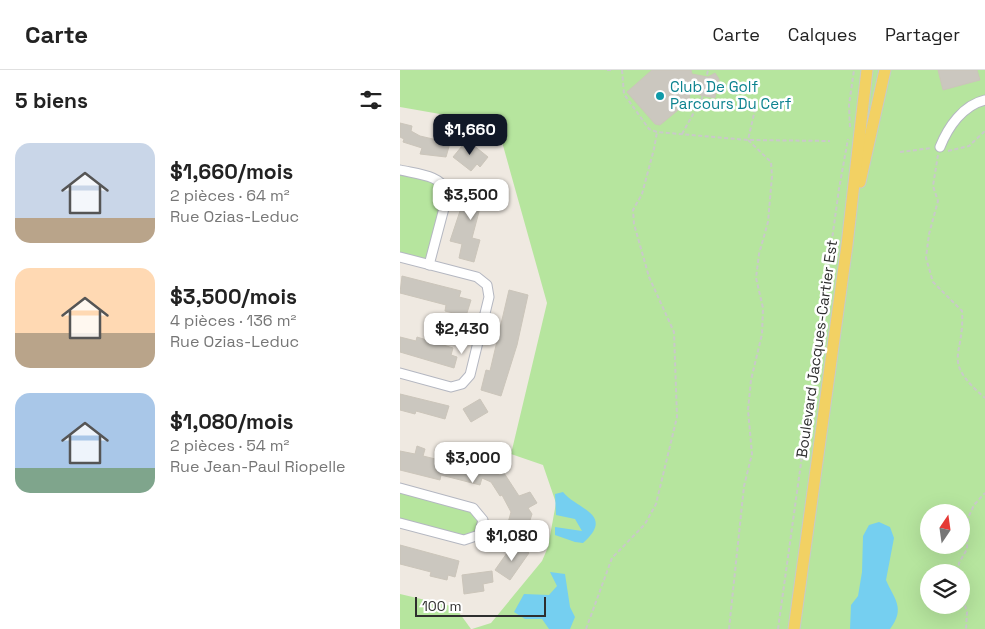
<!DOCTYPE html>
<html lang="fr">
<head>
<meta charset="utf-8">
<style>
  body { margin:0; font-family:"Space Grotesk",sans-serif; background:#f6f6f6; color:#222; height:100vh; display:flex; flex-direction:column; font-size:19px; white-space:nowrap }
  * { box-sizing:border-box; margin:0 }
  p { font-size:16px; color:#767676 }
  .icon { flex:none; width:28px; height:28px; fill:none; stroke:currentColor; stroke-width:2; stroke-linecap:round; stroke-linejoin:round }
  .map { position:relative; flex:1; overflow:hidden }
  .side { display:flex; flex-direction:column; background:#fff; width:400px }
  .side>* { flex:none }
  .needle { width:32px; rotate:13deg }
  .tools { position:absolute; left:520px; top:434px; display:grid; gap:10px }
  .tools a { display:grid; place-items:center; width:50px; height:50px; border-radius:50%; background:#fff; box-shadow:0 5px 20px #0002; font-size:25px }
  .scale { position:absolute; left:15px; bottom:12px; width:131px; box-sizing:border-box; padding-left:5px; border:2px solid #2e2e2e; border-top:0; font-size:14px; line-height:18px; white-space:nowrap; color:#2e2e2e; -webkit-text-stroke:4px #fff; paint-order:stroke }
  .price { position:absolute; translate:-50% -42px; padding:0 11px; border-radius:10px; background:#fff; color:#222; font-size:16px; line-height:32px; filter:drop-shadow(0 1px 2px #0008) }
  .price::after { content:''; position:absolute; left:50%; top:30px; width:15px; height:11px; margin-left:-8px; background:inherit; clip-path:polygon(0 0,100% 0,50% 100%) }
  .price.selected { background:#111827; color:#fff }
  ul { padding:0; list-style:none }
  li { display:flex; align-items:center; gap:15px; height:125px; padding:0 15px }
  li span { display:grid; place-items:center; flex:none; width:140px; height:100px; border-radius:15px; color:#555 }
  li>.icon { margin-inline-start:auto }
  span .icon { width:60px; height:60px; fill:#fffc; stroke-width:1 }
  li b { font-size:21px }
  h2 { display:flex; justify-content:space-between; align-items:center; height:60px; padding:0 15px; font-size:21px }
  header { display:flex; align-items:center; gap:30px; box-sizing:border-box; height:70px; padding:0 25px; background:#fff; border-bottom:1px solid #e0e0e0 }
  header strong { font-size:24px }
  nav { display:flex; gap:28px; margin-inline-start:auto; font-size:18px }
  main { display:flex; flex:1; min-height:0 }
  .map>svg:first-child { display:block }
</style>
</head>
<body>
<header>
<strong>Carte</strong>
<nav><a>Carte</a><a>Calques</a><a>Partager</a></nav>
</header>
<main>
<section class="side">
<h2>5 biens<svg class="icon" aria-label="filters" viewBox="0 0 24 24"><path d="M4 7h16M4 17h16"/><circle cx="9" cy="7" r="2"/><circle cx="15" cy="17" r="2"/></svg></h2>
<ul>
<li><span style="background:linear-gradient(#c9d6e8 75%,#b9a48a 0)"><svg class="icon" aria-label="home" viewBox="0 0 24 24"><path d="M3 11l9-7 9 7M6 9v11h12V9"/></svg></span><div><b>$1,660/mois</b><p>2 pièces · 64 m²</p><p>Rue Ozias-Leduc</p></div></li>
<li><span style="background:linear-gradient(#ffd9b3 65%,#b9a48a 0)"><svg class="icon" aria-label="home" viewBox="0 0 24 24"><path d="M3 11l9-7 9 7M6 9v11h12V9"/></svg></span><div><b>$3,500/mois</b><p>4 pièces · 136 m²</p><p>Rue Ozias-Leduc</p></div></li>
<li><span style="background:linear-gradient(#a9c7e8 75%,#7fa58c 0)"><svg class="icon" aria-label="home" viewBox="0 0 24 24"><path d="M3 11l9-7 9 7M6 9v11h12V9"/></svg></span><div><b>$1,080/mois</b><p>2 pièces · 54 m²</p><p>Rue Jean-Paul Riopelle</p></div></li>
</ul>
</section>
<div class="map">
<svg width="585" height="559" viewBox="0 0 585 559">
  <rect width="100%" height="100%" fill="#efe9e1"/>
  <g fill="#b6e59e" fill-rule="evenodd">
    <path d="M 0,0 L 585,0 L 585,559 L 72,559 L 91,553 L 142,491 L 148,477 L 156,433 L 143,395 L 111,384 L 147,233 L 97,54 L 0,37 ZM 529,442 L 561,442 L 561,475 L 529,475 ZM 529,502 L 561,502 L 561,535 L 529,535 Z"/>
    <polygon points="0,100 45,115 29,195 0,187"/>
    <polygon points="0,418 73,438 83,450 79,465 64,470 0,453"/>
    <polygon points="0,524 55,537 71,559 0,559"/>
  </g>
  <g fill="#75cff0">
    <path d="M 163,422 C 176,439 216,444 183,473 L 175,472 L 155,465 L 155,457 L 182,461 L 175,449 L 156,445 L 155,424 Z"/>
    <path d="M 479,452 L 490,457 L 494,468 L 486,510 C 494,529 506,538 490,559 L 450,559 L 451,535 L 458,526 L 462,502 L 463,466 L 469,455 Z"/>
    <polygon points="150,502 165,504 170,537 175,547 170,559 149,559 142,549 125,549 114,542 124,524 149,525 157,516"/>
  </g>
  <g fill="#cbc7bf" stroke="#cbc5ba">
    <polygon points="252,0 291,0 292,4 308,7 315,3 319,9 315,28 290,23 289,31 260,55 255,54 227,22"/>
    <polygon points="538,0 577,0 580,10 543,20"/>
    <polygon points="0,53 12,56 11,61 20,66 50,73 46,87 20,84 22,78 3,72 4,69 0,67"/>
    <polygon points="67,70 88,87 80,97 77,94 71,101 53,87"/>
    <polygon points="73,112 93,116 90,136 81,134 72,168 80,170 74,192 59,188 62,174 50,171 61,138 68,140"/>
    <polygon points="2,206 61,221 59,227 71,230 66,246 45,241 46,235 0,223"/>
    <polygon points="109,220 128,225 117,275 101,326 81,320 86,300 90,301"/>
    <polygon points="0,267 16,271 17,267 53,278 51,285 57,287 54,298 0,282"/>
    <polygon points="0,324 49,336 45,349 16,341 15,344 0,340"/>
    <polygon points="80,329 88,342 71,352 63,339"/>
    <polygon points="17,376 25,379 23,386 48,392 49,390 100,405 104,403 119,426 130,422 137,433 128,438 132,444 125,466 106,460 111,442 102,425 100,426 91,412 82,408 80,415 41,405 40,410 0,400 0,381 15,384"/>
    <polygon points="114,473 129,483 110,510 95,500"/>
    <polygon points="0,475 59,491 55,507 48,505 47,510 30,506 31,502 0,494"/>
    <polygon points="92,501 93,512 83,514 84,521 64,524 62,505"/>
  </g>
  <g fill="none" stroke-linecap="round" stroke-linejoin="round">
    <g stroke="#b4b7c1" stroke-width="11">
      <g id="minor">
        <path d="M 540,77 C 548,57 563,35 585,30"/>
        <path d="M 0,100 C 17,104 42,105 48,123 L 29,195"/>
        <polyline points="0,187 77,207 87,215 89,227 70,305 62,314 51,317 0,303"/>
        <polyline points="0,418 73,438 83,450 79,465 64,470 0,453"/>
      </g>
    </g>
    <g stroke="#c9c9c9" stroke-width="13">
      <g id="major">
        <polyline points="460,112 485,0"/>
        <polyline points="394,559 447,175 467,0"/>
      </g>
    </g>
    <g stroke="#c9c9c9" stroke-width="2" stroke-dasharray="4 2.5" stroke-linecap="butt">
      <polyline points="207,0 211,0"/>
      <polyline points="222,0 224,24 249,59 257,62 348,70 430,71"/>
      <polyline points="450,57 449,35 454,0"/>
      <polyline points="282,64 302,28 308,0"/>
      <polyline points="548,81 569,76 585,61"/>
      <polyline points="500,82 532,78"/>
      <path d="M 538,85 L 533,116 L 538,131 L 529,164 L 526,188 L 533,212 L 562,241 C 565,288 540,289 585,328"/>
      <polyline points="558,502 559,493 567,479 568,448 574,435 585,423"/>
      <polyline points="561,523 567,542 566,559"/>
      <polyline points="186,559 212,488 245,454 256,434 277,347 274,262 249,207 234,154 233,140 242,124 254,79 257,62"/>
      <polyline points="329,559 344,416 352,384 348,340 351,310 362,264 363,238 356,208 359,184 368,152 372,106 371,92 348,70 357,31"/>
      <polyline points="378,559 439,119 448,69"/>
    </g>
    <use href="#minor" stroke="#fff" stroke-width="9"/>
    <use href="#major" stroke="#f2d163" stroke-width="11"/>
  </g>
  <circle fill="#0f9aa8" stroke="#fff" stroke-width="2" cx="260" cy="26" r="5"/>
  <g text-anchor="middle" stroke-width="5" stroke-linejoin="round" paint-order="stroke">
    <g font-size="15" fill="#0d838f" stroke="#fff" text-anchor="start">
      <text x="270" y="22">Club De Golf<tspan x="270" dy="17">Parcours Du Cerf</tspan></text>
    </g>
    <g font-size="15" fill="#2e2e2e" stroke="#fff">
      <text transform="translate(417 279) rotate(-82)" y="5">Boulevard Jacques-Cartier Est</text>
    </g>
  </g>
</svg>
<div class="tools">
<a><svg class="needle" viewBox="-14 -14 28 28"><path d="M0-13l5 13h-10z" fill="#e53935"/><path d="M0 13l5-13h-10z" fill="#767676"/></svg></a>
<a><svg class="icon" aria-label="layers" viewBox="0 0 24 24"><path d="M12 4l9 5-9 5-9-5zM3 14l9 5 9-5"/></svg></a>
</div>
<div class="scale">100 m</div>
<b class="price selected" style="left:70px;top:86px">$1,660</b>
<b class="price" style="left:71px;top:151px">$3,500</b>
<b class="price" style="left:62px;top:285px">$2,430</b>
<b class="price" style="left:73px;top:414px">$3,000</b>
<b class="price" style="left:112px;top:492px">$1,080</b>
</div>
</main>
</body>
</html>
